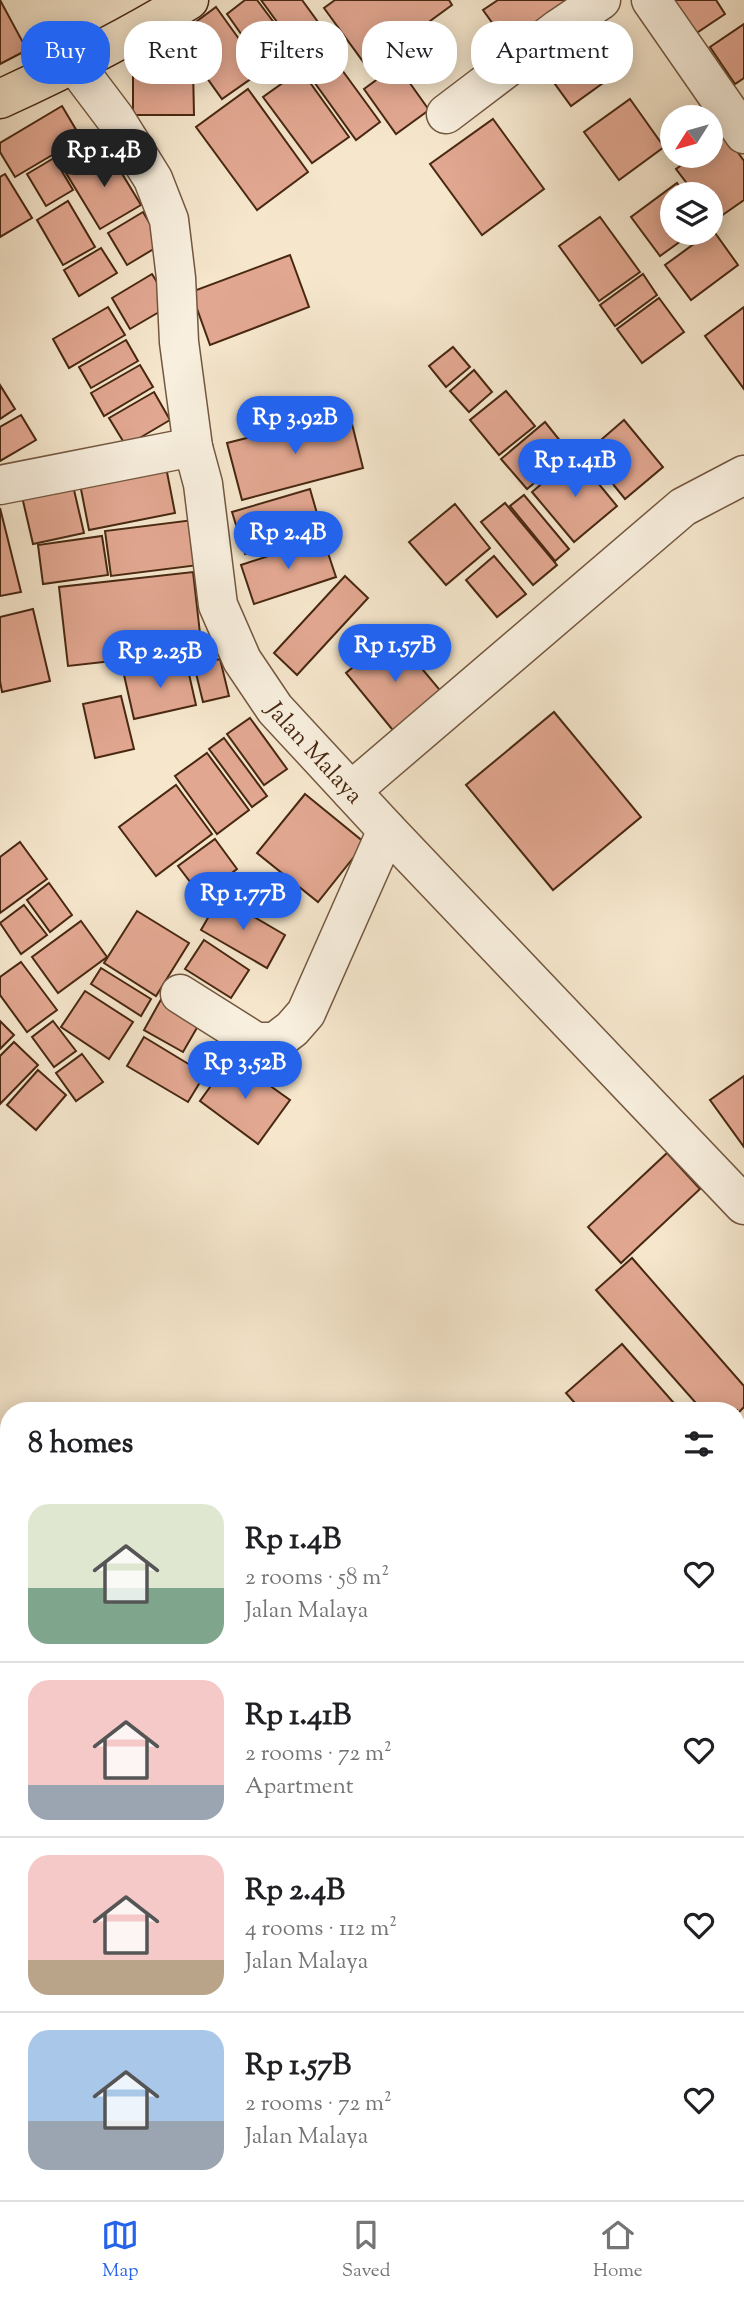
<!DOCTYPE html>
<html lang="en">
<head>
<meta charset="utf-8">
<style>
  body { margin:0; font-family:"Sorts Mill Goudy",serif; background:#f2f2f2; color:#202124; height:100vh; display:flex; flex-direction:column; font-size:26px; white-space:nowrap }
  * { box-sizing:border-box; margin:0 }
  p { font-size:23px; color:#757577 }
  .icon { flex:none; width:38px; height:38px; fill:none; stroke:currentColor; stroke-width:2; stroke-linecap:round; stroke-linejoin:round }
  .map { position:relative; flex:1; overflow:hidden }
  .details { position:absolute; left:0px; top:1402px; width:746px; height:800px; display:flex; flex-direction:column; background:#fff; border-radius:28px 28px 0 0; box-shadow:0 4px 18px #0003 }
  .details>* { flex:none }
  .guide { position:absolute; left:21px; top:21px; width:704px; height:63px; display:flex; gap:14px }
  .needle { width:46px; rotate:233deg }
  .fabs { position:absolute; left:660px; top:105px; display:grid; gap:14px }
  .fabs a { display:grid; place-items:center; width:63px; height:63px; border-radius:50%; background:#fff; box-shadow:0 4px 18px #0003; font-size:35px }
  .price { position:absolute; translate:-50% -60px; padding:0 16px; border-radius:24px; background:#2563eb; color:#fff; font-size:23px; line-height:46px; filter:drop-shadow(0 2px 4px #0008) }
  .price::after { content:''; position:absolute; left:50%; top:42px; width:21px; height:16px; margin-left:-10px; background:inherit; clip-path:polygon(0 0,100% 0,50% 100%) }
  .price.selected { background:#222; color:#fff }
  ul { padding:0; list-style:none }
  li { display:flex; align-items:center; gap:21px; height:175px; padding:0 28px }
  li+li { border-top:2px solid #e0e0e0 }
  li span { display:grid; place-items:center; flex:none; width:196px; height:140px; border-radius:21px; color:#555 }
  li>.icon { margin-inline-start:auto }
  span .icon { width:84px; height:84px; fill:#fffc; stroke-width:1 }
  li b { font-size:30px }
  h2 { display:flex; justify-content:space-between; align-items:center; height:84px; padding:0 28px; font-size:30px }
  .chip { padding:0 24px; border-radius:28px; background:#fff; box-shadow:0 4px 18px #0003; font-size:24px; line-height:63px }
  .chip.selected { background:#2563eb; color:#fff }
  .tabs { display:flex; justify-content:space-around; align-items:center; height:98px; border-top:2px solid #e0e0e0; background:#fff; font-size:19px; color:#757577 }
  .tabs a { display:grid; justify-items:center; gap:4px }
  .tabs .selected { color:#2563eb }
  .map>svg:first-child { display:block }
</style>
</head>
<body>
<div class="map">
<svg width="744" height="2200" viewBox="0 0 744 2200">
  <rect width="100%" height="100%" fill="#f5e6cc"/>
  <filter id="stains"><feTurbulence type="fractalNoise" baseFrequency=".00286" numOctaves="4"/><feColorMatrix values="0 0 0 0 .2 0 0 0 0 .09 0 0 0 0 .02 0 0 0 .5 -.17"/></filter>
  <radialGradient id="worn" r=".72"><stop offset=".6" stop-color="#630" stop-opacity="0"/><stop offset="1" stop-color="#630" stop-opacity=".3"/></radialGradient>
  <g fill="#e2a791" stroke="#482811" stroke-width="2">
    <polygon points="0,0 27,50 0,64"/>
    <polygon points="245,0 257,0 296,52 268,72 227,14"/>
    <polygon points="261,0 302,0 326,33 299,52"/>
    <polygon points="335,0 449,0 452,5 367,67 324,8"/>
    <polygon points="498,0 582,0 514,53 483,10"/>
    <polygon points="668,0 716,0 725,14 692,36"/>
    <polygon points="216,7 262,71 222,99 177,36"/>
    <polygon points="744,24 744,78 735,84 710,47"/>
    <polygon points="590,35 617,73 571,106 544,69"/>
    <polygon points="323,44 380,122 356,140 299,61"/>
    <polygon points="397,65 429,110 396,134 364,89"/>
    <polygon points="193,68 194,115 133,115 133,69"/>
    <polygon points="301,70 349,137 312,163 263,97"/>
    <polygon points="248,89 308,172 257,210 196,127"/>
    <polygon points="630,99 664,147 619,180 584,132"/>
    <polygon points="62,106 81,138 15,177 0,152 0,143"/>
    <polygon points="493,119 544,189 482,235 430,164"/>
    <polygon points="725,134 744,161 744,200 714,221 710,216 710,194 695,194 676,169 694,156 710,156 710,144"/>
    <polygon points="107,149 141,205 100,229 66,173"/>
    <polygon points="54,158 73,190 46,206 27,174"/>
    <polygon points="5,174 32,218 0,237 0,177"/>
    <polygon points="677,183 685,194 672,194 672,233 692,233 660,256 631,217"/>
    <polygon points="68,201 95,247 63,265 37,220"/>
    <polygon points="143,212 162,244 127,265 108,233"/>
    <polygon points="600,217 640,272 599,301 559,246"/>
    <polygon points="713,230 738,265 691,300 665,265"/>
    <polygon points="101,248 117,273 79,296 64,270"/>
    <polygon points="290,255 309,307 210,345 191,292"/>
    <polygon points="152,274 171,305 130,329 112,298"/>
    <polygon points="643,274 657,295 615,326 600,305"/>
    <polygon points="659,298 684,332 642,363 617,329"/>
    <polygon points="108,307 125,335 69,368 53,339"/>
    <polygon points="744,307 744,389 705,336"/>
    <polygon points="126,340 138,361 91,388 79,367"/>
    <polygon points="453,347 470,367 446,387 429,366"/>
    <polygon points="140,365 153,387 104,416 91,393"/>
    <polygon points="474,370 492,392 469,412 450,391"/>
    <polygon points="0,385 15,409 0,419"/>
    <polygon points="506,391 535,426 499,455 470,420"/>
    <polygon points="154,392 170,420 126,446 109,418"/>
    <polygon points="349,412 363,468 242,500 227,443"/>
    <polygon points="21,415 36,440 0,461 0,427"/>
    <polygon points="624,420 663,467 625,499 587,452"/>
    <polygon points="545,422 570,453 527,489 501,459"/>
    <polygon points="575,455 617,506 574,542 532,492"/>
    <polygon points="165,462 175,513 89,530 79,479"/>
    <polygon points="71,477 84,533 33,544 20,488"/>
    <polygon points="310,489 322,531 245,554 232,512"/>
    <polygon points="524,495 569,549 555,561 510,506"/>
    <polygon points="505,503 557,565 533,585 481,522"/>
    <polygon points="455,504 490,548 446,585 409,542"/>
    <polygon points="0,508 21,592 0,596"/>
    <polygon points="193,520 199,565 111,576 105,531"/>
    <polygon points="102,536 108,575 43,584 38,545"/>
    <polygon points="323,538 336,577 254,604 241,565"/>
    <polygon points="494,556 526,594 497,617 466,580"/>
    <polygon points="193,572 202,651 68,666 59,587"/>
    <polygon points="345,576 368,598 297,675 274,653"/>
    <polygon points="33,609 50,681 2,692 0,681 0,617"/>
    <polygon points="393,634 444,695 396,734 346,673"/>
    <polygon points="220,659 229,696 203,702 194,665"/>
    <polygon points="186,661 196,705 134,719 124,675"/>
    <polygon points="121,696 134,749 95,758 83,704"/>
    <polygon points="554,712 641,817 553,890 466,785"/>
    <polygon points="250,718 287,769 264,785 227,734"/>
    <polygon points="224,738 267,796 252,807 209,749"/>
    <polygon points="207,753 249,810 217,834 175,776"/>
    <polygon points="176,785 212,834 156,876 119,827"/>
    <polygon points="305,794 365,843 318,902 257,853"/>
    <polygon points="215,839 237,869 201,896 178,866"/>
    <polygon points="20,842 47,879 0,913 0,857"/>
    <polygon points="49,883 72,915 50,932 27,900"/>
    <polygon points="220,897 285,935 267,968 201,930"/>
    <polygon points="24,905 47,935 21,954 0,923"/>
    <polygon points="137,911 189,943 156,996 104,963"/>
    <polygon points="81,921 107,957 58,993 32,957"/>
    <polygon points="204,940 249,970 231,998 185,969"/>
    <polygon points="21,962 57,1010 27,1032 0,995 0,977"/>
    <polygon points="101,968 151,999 141,1016 91,984"/>
    <polygon points="85,991 133,1022 109,1059 61,1027"/>
    <polygon points="163,996 202,1019 183,1052 144,1030"/>
    <polygon points="0,1021 14,1035 0,1049"/>
    <polygon points="53,1021 76,1051 54,1067 32,1037"/>
    <polygon points="144,1037 205,1074 188,1102 127,1066"/>
    <polygon points="14,1042 38,1065 0,1104 0,1056"/>
    <polygon points="82,1054 103,1082 76,1101 56,1073"/>
    <polygon points="231,1058 290,1100 258,1144 200,1101"/>
    <polygon points="38,1070 66,1095 36,1130 7,1105"/>
    <polygon points="744,1076 744,1147 710,1100"/>
    <polygon points="667,1153 700,1189 621,1263 588,1227"/>
    <polygon points="632,1258 744,1386 744,1407 737,1414 737,1410 702,1410 596,1290"/>
    <polygon points="622,1344 680,1410 581,1410 566,1393"/>
    <polygon points="737,1821 744,1828 744,1890 738,1895"/>
    <polygon points="9,1985 9,2027 0,2015 0,1991"/>
    <polygon points="737,2037 744,2046 744,2058 737,2064"/>
    <polygon points="744,2074 744,2137 737,2143 737,2080"/>
    <polygon points="0,2104 9,2117 9,2187 0,2193"/>
    <polygon points="737,2172 744,2181 744,2188 730,2200 718,2200 711,2193 737,2193"/>
    <polygon points="126,2193 182,2193 184,2195 179,2200 117,2200"/>
    <polygon points="290,2193 340,2193 331,2200 295,2200"/>
    <polygon points="435,2193 449,2193 455,2200 425,2200"/>
    <polygon points="484,2193 522,2193 528,2200 476,2200"/>
    <polygon points="555,2193 588,2193 581,2200 562,2200"/>
  </g>
  <g fill="none" stroke-linecap="round" stroke-linejoin="round">
    <g stroke="#735840" stroke-width="41">
      <g id="minor">
        <polyline points="651,0 744,134"/>
        <path id="s1" d="M 75,65 L 115,118 L 153,179 L 169,220 L 176,278 L 179,342 L 193,447 L 203,484 L 218,605 L 242,660 L 275,709 L 387,830 L 744,1205"/>
        <polyline points="446,114 558,29 601,0"/>
        <polyline points="0,485 193,447"/>
        <polyline points="351,791 683,507 744,475"/>
        <polyline points="180,994 256,1042 275,1042 292,1029 306,1013 387,830"/>
        <polyline points="737,1737 744,1730"/>
        <polyline points="0,2079 9,2092"/>
        <polyline points="78,2193 82,2200"/>
        <polyline points="603,2193 608,2200"/>
        <polyline points="19,2200 29,2193"/>
      </g>
    </g>
    <g stroke="#482811" stroke-width="41">
      <path id="major" d="M 0,99 C 65,69 128,38 189,0"/>
    </g>
    <use href="#minor" stroke="#f8efde" stroke-width="38"/>
    <use href="#major" stroke="#f5e6cc" stroke-width="38"/>
  </g>
  <g text-anchor="middle" stroke-width="7" stroke-linejoin="round" paint-order="stroke">
    <g font-size="24" fill="#482811" stroke="#f8efde">
      <text dy="8" stroke="none"><textPath href="#s1" startOffset="749">Jalan Malaya</textPath></text>
    </g>
  </g>
  <rect width="100%" height="100%" filter="url(#stains)"/>
  <rect width="100%" height="100%" fill="url(#worn)"/>
</svg>
<div class="fabs">
<a><svg class="needle" viewBox="-14 -14 28 28"><path d="M0-13l5 13h-10z" fill="#e53935"/><path d="M0 13l5-13h-10z" fill="#757577"/></svg></a>
<a><svg class="icon" aria-label="layers" viewBox="0 0 24 24"><path d="M12 4l9 5-9 5-9-5zM3 14l9 5 9-5"/></svg></a>
</div>
<b class="price selected" style="left:104px;top:189px">Rp 1.4B</b>
<b class="price" style="left:295px;top:456px">Rp 3.92B</b>
<b class="price" style="left:575px;top:499px">Rp 1.41B</b>
<b class="price" style="left:288px;top:571px">Rp 2.4B</b>
<b class="price" style="left:395px;top:684px">Rp 1.57B</b>
<b class="price" style="left:160px;top:690px">Rp 2.25B</b>
<b class="price" style="left:243px;top:932px">Rp 1.77B</b>
<b class="price" style="left:245px;top:1101px">Rp 3.52B</b>
<div class="guide">
<a class="chip selected">Buy</a>
<a class="chip">Rent</a>
<a class="chip">Filters</a>
<a class="chip">New</a>
<a class="chip">Apartment</a>
</div>
<section class="details">
<h2>8 homes<svg class="icon" aria-label="filters" viewBox="0 0 24 24"><path d="M4 7h16M4 17h16"/><circle cx="9" cy="7" r="2"/><circle cx="15" cy="17" r="2"/></svg></h2>
<ul>
<li><span style="background:linear-gradient(#dfe7d0 60%,#7fa58c 0)"><svg class="icon" aria-label="home" viewBox="0 0 24 24"><path d="M3 11l9-7 9 7M6 9v11h12V9"/></svg></span><div><b>Rp 1.4B</b><p>2 rooms · 58 m²</p><p>Jalan Malaya</p></div><svg class="icon" aria-label="heart" viewBox="0 0 24 24"><path d="M12 20l-8-8c-3-5 5-10 8-4 3-6 11-1 8 4z"/></svg></li>
<li><span style="background:linear-gradient(#f6c9c9 75%,#9aa5b1 0)"><svg class="icon" aria-label="home" viewBox="0 0 24 24"><path d="M3 11l9-7 9 7M6 9v11h12V9"/></svg></span><div><b>Rp 1.41B</b><p>2 rooms · 72 m²</p><p>Apartment</p></div><svg class="icon" aria-label="heart" viewBox="0 0 24 24"><path d="M12 20l-8-8c-3-5 5-10 8-4 3-6 11-1 8 4z"/></svg></li>
<li><span style="background:linear-gradient(#f6c9c9 75%,#b9a48a 0)"><svg class="icon" aria-label="home" viewBox="0 0 24 24"><path d="M3 11l9-7 9 7M6 9v11h12V9"/></svg></span><div><b>Rp 2.4B</b><p>4 rooms · 112 m²</p><p>Jalan Malaya</p></div><svg class="icon" aria-label="heart" viewBox="0 0 24 24"><path d="M12 20l-8-8c-3-5 5-10 8-4 3-6 11-1 8 4z"/></svg></li>
<li><span style="background:linear-gradient(#a9c7e8 65%,#9aa5b1 0)"><svg class="icon" aria-label="home" viewBox="0 0 24 24"><path d="M3 11l9-7 9 7M6 9v11h12V9"/></svg></span><div><b>Rp 1.57B</b><p>2 rooms · 72 m²</p><p>Jalan Malaya</p></div><svg class="icon" aria-label="heart" viewBox="0 0 24 24"><path d="M12 20l-8-8c-3-5 5-10 8-4 3-6 11-1 8 4z"/></svg></li>
</ul>
</section>
</div>
<nav class="tabs">
<a class="selected"><svg class="icon" aria-label="map" viewBox="0 0 24 24"><path d="M3 6l6-2 6 2 6-2v14l-6 2-6-2-6 2zM9 4v14M15 6v14"/></svg>Map</a>
<a><svg class="icon" aria-label="saved" viewBox="0 0 24 24"><path d="M7 4h10v16l-5-4-5 4z"/></svg>Saved</a>
<a><svg class="icon" aria-label="home" viewBox="0 0 24 24"><path d="M3 11l9-7 9 7M6 9v11h12V9"/></svg>Home</a>
</nav>
</body>
</html>
